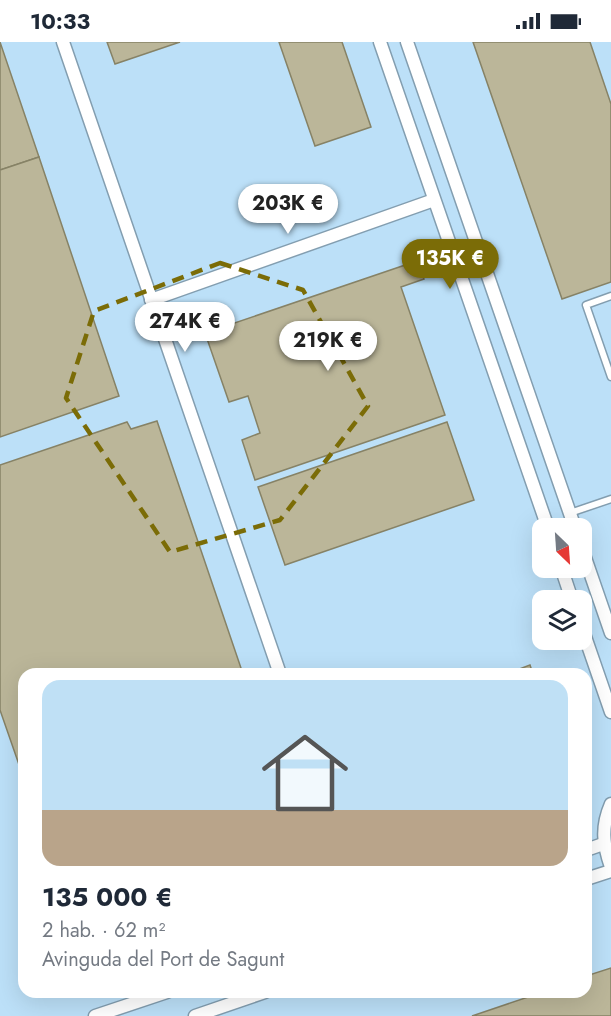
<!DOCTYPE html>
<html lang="es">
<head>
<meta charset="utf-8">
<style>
  body { margin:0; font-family:Jost,sans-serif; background:#f6f6f7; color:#1f2937; height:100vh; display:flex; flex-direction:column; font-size:22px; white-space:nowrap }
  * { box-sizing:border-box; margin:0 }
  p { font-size:20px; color:#747a83 }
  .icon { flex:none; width:33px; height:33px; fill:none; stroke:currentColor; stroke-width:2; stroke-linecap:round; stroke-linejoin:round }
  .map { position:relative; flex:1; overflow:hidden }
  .panel { position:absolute; left:18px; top:626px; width:574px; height:330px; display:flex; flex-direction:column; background:#fff; border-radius:18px; box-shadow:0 6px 24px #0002 }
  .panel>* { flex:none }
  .needle { width:39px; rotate:155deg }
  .fabs { position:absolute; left:532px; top:476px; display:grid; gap:12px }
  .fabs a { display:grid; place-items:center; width:60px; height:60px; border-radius:12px; background:#fff; box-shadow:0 6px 24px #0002; font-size:30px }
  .price { position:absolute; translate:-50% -51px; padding:0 14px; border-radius:21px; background:#fff; color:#222; font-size:20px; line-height:39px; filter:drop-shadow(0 2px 3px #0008) }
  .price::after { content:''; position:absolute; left:50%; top:36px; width:18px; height:14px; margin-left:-9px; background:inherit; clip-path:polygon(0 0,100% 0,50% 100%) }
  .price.selected { background:#7b6c07; color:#fff }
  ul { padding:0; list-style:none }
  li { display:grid; align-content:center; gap:12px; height:318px; padding:0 24px }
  li span { display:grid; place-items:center; height:186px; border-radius:18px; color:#555 }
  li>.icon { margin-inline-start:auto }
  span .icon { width:108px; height:108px; fill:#fffc; stroke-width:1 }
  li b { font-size:26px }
  .status { display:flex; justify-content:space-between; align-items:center; height:42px; padding:0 30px; background:#fff; direction:ltr }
  .status svg { height:16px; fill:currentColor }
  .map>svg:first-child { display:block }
</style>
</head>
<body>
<div class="status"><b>10:33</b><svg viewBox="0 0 49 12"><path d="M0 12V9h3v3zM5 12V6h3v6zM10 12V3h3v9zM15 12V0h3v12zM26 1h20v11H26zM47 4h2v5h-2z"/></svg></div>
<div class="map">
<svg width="611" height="974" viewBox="0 0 611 974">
  <rect width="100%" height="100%" fill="#ceebff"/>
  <path fill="#bce0f8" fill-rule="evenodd" d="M 0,0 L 611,0 L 611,974 L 0,974 ZM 543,486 L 582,486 L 582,525 L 543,525 ZM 543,558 L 582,558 L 582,597 L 543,597 ZM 24,632 L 586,632 L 586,950 L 24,950 Z"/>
  <g fill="#bbb699" stroke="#868266" stroke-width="1.5">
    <polygon points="0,0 39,115 0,128"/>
    <polygon points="107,0 180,0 115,22"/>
    <polygon points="279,0 342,0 371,85 315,104"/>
    <polygon points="473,0 590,0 611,62 611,240 562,257"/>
    <polygon points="39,115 119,354 0,395 0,128"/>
    <polygon points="417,219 424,237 401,245 445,373 255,438 242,398 260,391 248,354 229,360 205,291"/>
    <polygon points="157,379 243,632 24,632 24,737 0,668 0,423 127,380 131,387"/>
    <polygon points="447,380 474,458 285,523 258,445"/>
    <polygon points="530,623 533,632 506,632"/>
    <polygon points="587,723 589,736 586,747 586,724"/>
    <polygon points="611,926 611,974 472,974 543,950 586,950 586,934"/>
  </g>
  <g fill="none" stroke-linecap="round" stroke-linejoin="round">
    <g stroke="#839eb0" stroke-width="9">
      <g id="service">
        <polyline points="611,254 586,263 611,335"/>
        <polyline points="570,471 611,457"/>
      </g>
    </g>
    <g stroke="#839eb0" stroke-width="15">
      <g id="minor">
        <polyline points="63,0 280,632"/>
        <polyline points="380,0 548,486"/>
        <polyline points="407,0 575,486"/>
        <polyline points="151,258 434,158"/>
        <polyline points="582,507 611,591"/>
        <polyline points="561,525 572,558"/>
        <polyline points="582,586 611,670"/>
        <path d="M 611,762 C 601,785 603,802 611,825"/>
        <polyline points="586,808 603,802"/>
        <polyline points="586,837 611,829"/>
        <polyline points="95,974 167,950"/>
        <polyline points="195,974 265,950"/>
      </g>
    </g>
    <use href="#service" stroke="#fff" stroke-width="6"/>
    <use href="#minor" stroke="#fff" stroke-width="12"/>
  </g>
  <path fill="none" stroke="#7b6c07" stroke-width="4.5" stroke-dasharray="12 8" stroke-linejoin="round" d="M 220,221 L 303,248 L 368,364 L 280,478 L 170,510 L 66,356 L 94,269 Z"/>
</svg>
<div class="fabs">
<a><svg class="needle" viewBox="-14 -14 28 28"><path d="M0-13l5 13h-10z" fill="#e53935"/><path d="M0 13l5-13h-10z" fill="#747a83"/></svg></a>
<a><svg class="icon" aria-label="layers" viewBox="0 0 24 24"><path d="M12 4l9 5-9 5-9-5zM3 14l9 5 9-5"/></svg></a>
</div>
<b class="price" style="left:288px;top:193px">203K €</b>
<b class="price selected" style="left:450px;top:248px">135K €</b>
<b class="price" style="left:185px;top:311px">274K €</b>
<b class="price" style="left:328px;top:330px">219K €</b>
<section class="panel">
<ul>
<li><span style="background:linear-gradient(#bfe0f5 70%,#b9a48a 0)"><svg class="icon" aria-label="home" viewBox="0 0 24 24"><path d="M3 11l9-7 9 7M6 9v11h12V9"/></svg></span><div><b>135 000 €</b><p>2 hab. · 62 m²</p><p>Avinguda del Port de Sagunt</p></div></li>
</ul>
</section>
</div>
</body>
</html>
